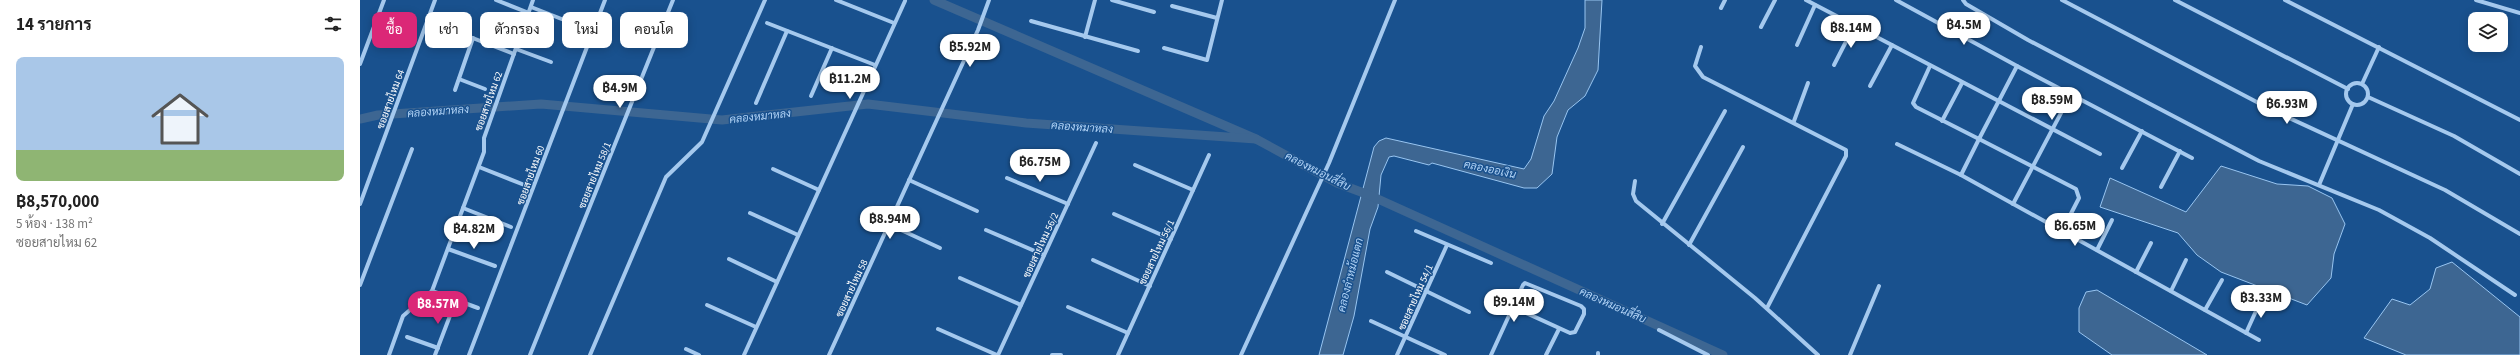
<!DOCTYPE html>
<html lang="th">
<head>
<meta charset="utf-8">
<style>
  body { margin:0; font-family:"Source Sans 3",Sarabun,sans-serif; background:#f2f2f2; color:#222; height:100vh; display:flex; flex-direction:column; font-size:15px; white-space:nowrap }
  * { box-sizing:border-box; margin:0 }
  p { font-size:13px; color:#767676 }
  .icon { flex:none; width:22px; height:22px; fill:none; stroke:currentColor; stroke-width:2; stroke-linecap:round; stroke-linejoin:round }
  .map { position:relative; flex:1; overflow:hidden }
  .side { display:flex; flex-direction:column; background:#fff; width:360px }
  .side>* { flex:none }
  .banner { position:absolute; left:12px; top:12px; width:380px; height:36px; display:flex; gap:8px }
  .buttons { position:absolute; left:2108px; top:12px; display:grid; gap:8px }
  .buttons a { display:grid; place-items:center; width:40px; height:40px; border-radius:8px; background:#fff; box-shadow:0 2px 10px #0003; font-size:20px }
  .price { position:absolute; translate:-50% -34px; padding:0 9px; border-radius:14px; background:#fff; color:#222; font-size:13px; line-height:26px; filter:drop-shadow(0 1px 2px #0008) }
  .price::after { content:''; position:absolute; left:50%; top:24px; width:12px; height:9px; margin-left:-6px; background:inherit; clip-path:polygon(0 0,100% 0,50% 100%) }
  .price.selected { background:#db2777; color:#fff }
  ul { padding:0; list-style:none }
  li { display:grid; align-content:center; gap:8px; height:212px; padding:0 16px }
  li span { display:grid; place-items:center; height:124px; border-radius:8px; color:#555 }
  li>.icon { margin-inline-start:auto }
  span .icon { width:72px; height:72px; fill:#fffc; stroke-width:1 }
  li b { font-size:17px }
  h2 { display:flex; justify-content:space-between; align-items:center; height:48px; padding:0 16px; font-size:17px }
  .chip { padding:0 14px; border-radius:8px; background:#fff; box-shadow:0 2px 10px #0003; font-size:14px; line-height:36px }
  .chip.selected { background:#db2777; color:#fff }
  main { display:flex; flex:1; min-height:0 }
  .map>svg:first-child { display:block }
</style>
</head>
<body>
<main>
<section class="side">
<h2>14 รายการ<svg class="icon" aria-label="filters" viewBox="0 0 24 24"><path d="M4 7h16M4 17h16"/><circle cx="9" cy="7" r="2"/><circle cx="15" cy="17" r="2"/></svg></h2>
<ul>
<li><span style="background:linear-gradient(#a9c7e8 75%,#8fb573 0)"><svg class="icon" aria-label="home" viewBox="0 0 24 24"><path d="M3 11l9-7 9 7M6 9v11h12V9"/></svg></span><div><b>฿8,570,000</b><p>5 ห้อง · 138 m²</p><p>ซอยสายไหม 62</p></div></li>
</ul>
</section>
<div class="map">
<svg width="2160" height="355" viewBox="0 0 2160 355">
  <rect width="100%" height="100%" fill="#19518e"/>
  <g fill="#3d6692" stroke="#98c5f1">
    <polygon points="1225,0 1242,0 1238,70 1225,96 1208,110 1197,137 1192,174 1177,188 1164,188 1072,163 1069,165 1034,156 1029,157 1021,175 1018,207 1010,229 994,316 983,355 959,355 1014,147 1019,141 1026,138 1164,169 1171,159 1184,116 1194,101 1218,48 1225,28"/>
    <polygon points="1861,166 1917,184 1948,186 1972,198 1985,224 1974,254 1971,278 1947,305 1861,272 1837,255 1818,233 1740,207 1750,178 1826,212"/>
    <polygon points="2092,262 2160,317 2160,355 2046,355 2004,338 2032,299 2050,305 2070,289 2076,268"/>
    <polygon points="1737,290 1847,355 1752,355 1719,332 1719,308 1726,292"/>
  </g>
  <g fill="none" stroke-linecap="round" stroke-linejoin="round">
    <g stroke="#3d6692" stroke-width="9">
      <polyline points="574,0 896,139 977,183 1009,195 1363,355"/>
      <polyline points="0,119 18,115 181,104 362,120 508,104 666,123 896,139"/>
    </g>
    <g stroke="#a5c9ee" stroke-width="4">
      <polyline points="136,0 169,13"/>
      <polyline points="476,0 534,23"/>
      <polyline points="752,0 794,12"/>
      <polyline points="1446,0 1740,154"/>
      <polyline points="1536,0 1657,66 1619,139 1556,107 1553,103 1570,66"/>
      <polyline points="1603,0 1606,4 1668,40 1899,161 2019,210 2070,238 2155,295"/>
      <polyline points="1702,0 1912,110 2085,190 2160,234"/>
      <polyline points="1815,0 1988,89"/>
      <polyline points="1925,0 2160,120"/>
      <polyline points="2116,0 2160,13"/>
      <polyline points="812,6 857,18"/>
      <polyline points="171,7 227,29"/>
      <polyline points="1361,8 1365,0"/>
      <polyline points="671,21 778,51"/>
      <polyline points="407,23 515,65"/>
      <polyline points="1401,27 1415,0"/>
      <polyline points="97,32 154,54"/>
      <polyline points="725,37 735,0"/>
      <polyline points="1437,45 1455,5"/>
      <polyline points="1341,47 1335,66 1343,77 1486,150 1486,156 1407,308"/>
      <polyline points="804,48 847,60 862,0"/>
      <polyline points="156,49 191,62"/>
      <polyline points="0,64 24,0"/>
      <polyline points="1474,65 1494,26"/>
      <polyline points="1657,66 1832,158"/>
      <polyline points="99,79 125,89"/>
      <circle cx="1997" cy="94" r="11"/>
      <polyline points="2002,84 2019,47"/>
      <polyline points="1510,86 1532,45"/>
      <polyline points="95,90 113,38"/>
      <polyline points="451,96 472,48"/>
      <polyline points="2008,97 2094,136 2160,174"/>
      <polyline points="396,103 427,31"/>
      <polyline points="1434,121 1448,83"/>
      <polyline points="1582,121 1602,83"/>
      <polyline points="1537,144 1601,175 1899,340"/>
      <polyline points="775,165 833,190"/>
      <polyline points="119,167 167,186"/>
      <polyline points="1762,168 1782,131"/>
      <polyline points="413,169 459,190"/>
      <polyline points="1601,175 1619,139 1716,189 1719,198 1702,231"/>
      <polyline points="647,178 708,204"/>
      <polyline points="549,180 617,211"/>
      <polyline points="1275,181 1273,194 1276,201 1395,298 1458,355"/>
      <polyline points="1959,185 1993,104"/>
      <polyline points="1801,187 1820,151"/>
      <polyline points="0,204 75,0"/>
      <polyline points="1653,204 1711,94"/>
      <polyline points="103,208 151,227"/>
      <polyline points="390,213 438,235"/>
      <polyline points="754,214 811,239"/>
      <polyline points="528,224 580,248"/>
      <polyline points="1302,224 1365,111"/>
      <polyline points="626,230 684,255"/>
      <polyline points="1056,231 1131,263"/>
      <polyline points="1329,245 1383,147"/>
      <polyline points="88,249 135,266"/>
      <polyline points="1737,250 1752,220"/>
      <polyline points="369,259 417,282"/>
      <polyline points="733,260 790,286"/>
      <polyline points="1027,272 1109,312"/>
      <polyline points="1776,272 1791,243"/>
      <polyline points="600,278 661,305"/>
      <polyline points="0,285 52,149"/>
      <polyline points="72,291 118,308"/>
      <polyline points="1811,291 1826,260"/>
      <polyline points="347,305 396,327"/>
      <polyline points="708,307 768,333"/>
      <polyline points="1845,310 1862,280"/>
      <polyline points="1011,321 1085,355"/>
      <polyline points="578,329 637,355"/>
      <polyline points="1299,330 1348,355"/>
      <polyline points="1886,333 1901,300"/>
      <polyline points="47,337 78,348"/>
      <polyline points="326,349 339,355"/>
      <polyline points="29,355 43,316 72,291 124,152 124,138 173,0"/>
      <polyline points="75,355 96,300"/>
      <polyline points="109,355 245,0"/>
      <polyline points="170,355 313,0"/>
      <polyline points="230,355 306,177 342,142 405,0"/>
      <polyline points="384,355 545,1"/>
      <polyline points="469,355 618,30 629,0"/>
      <polyline points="638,355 736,143"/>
      <polyline points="692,355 701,355"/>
      <polyline points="758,355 849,155"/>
      <polyline points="881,355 969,163 1035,0"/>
      <polyline points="1037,355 1087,245"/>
      <polyline points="1131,355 1163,285 1165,283 1221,306 1224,309 1224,314 1215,332 1210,333 1153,307"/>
      <polyline points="1186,355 1199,329"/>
      <polyline points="1238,355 1238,353"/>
      <polyline points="1490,355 1519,286"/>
    </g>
  </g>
  <g text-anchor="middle" stroke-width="3" stroke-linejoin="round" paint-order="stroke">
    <g font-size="10" fill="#fff" stroke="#19518e">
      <text transform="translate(30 99) rotate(-70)" y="4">ซอยสายไหม 64</text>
      <text transform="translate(128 101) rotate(-70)" y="4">ซอยสายไหม 62</text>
      <text transform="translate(170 175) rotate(-70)" y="4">ซอยสายไหม 60</text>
      <text transform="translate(234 175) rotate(-68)" y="4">ซอยสายไหม 58/1</text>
      <text transform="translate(680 245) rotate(-65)" y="4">ซอยสายไหม 56/2</text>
      <text transform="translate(796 252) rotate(-65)" y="4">ซอยสายไหม 56/1</text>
      <text transform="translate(491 288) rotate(-65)" y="4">ซอยสายไหม 58</text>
      <text transform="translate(1055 297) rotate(-66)" y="4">ซอยสายไหม 54/1</text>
    </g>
    <g font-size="11" font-style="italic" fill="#b1d3f6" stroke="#19518e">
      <text transform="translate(78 111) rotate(-4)" y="4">คลองหมาหลง</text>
      <text transform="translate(400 116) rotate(-6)" y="4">คลองหมาหลง</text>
      <text transform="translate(722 127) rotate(4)" y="4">คลองหมาหลง</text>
      <text transform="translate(1130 169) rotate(12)" y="4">คลองออเงิน</text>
      <text transform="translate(958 171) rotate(27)" y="4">คลองหมอนสี่สิบ</text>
      <text transform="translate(990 275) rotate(-76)" y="4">คลองลำหม้อแตก</text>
      <text transform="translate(1253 305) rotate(24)" y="4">คลองหมอนสี่สิบ</text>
    </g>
  </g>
</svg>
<div class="buttons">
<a><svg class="icon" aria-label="layers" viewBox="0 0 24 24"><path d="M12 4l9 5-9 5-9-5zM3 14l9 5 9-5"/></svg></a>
</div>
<b class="price" style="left:1604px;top:46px">฿4.5M</b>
<b class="price" style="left:1491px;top:49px">฿8.14M</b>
<b class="price" style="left:610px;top:68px">฿5.92M</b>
<b class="price" style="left:490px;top:100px">฿11.2M</b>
<b class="price" style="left:260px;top:109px">฿4.9M</b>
<b class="price" style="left:1692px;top:121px">฿8.59M</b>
<b class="price" style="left:1927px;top:125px">฿6.93M</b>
<b class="price" style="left:680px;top:183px">฿6.75M</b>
<b class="price" style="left:530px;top:240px">฿8.94M</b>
<b class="price" style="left:1715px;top:247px">฿6.65M</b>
<b class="price" style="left:114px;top:250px">฿4.82M</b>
<b class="price" style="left:1901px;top:319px">฿3.33M</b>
<b class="price" style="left:1154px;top:323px">฿9.14M</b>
<b class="price selected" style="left:78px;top:325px">฿8.57M</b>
<div class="banner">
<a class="chip selected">ซื้อ</a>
<a class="chip">เช่า</a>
<a class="chip">ตัวกรอง</a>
<a class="chip">ใหม่</a>
<a class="chip">คอนโด</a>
</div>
</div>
</main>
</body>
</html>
